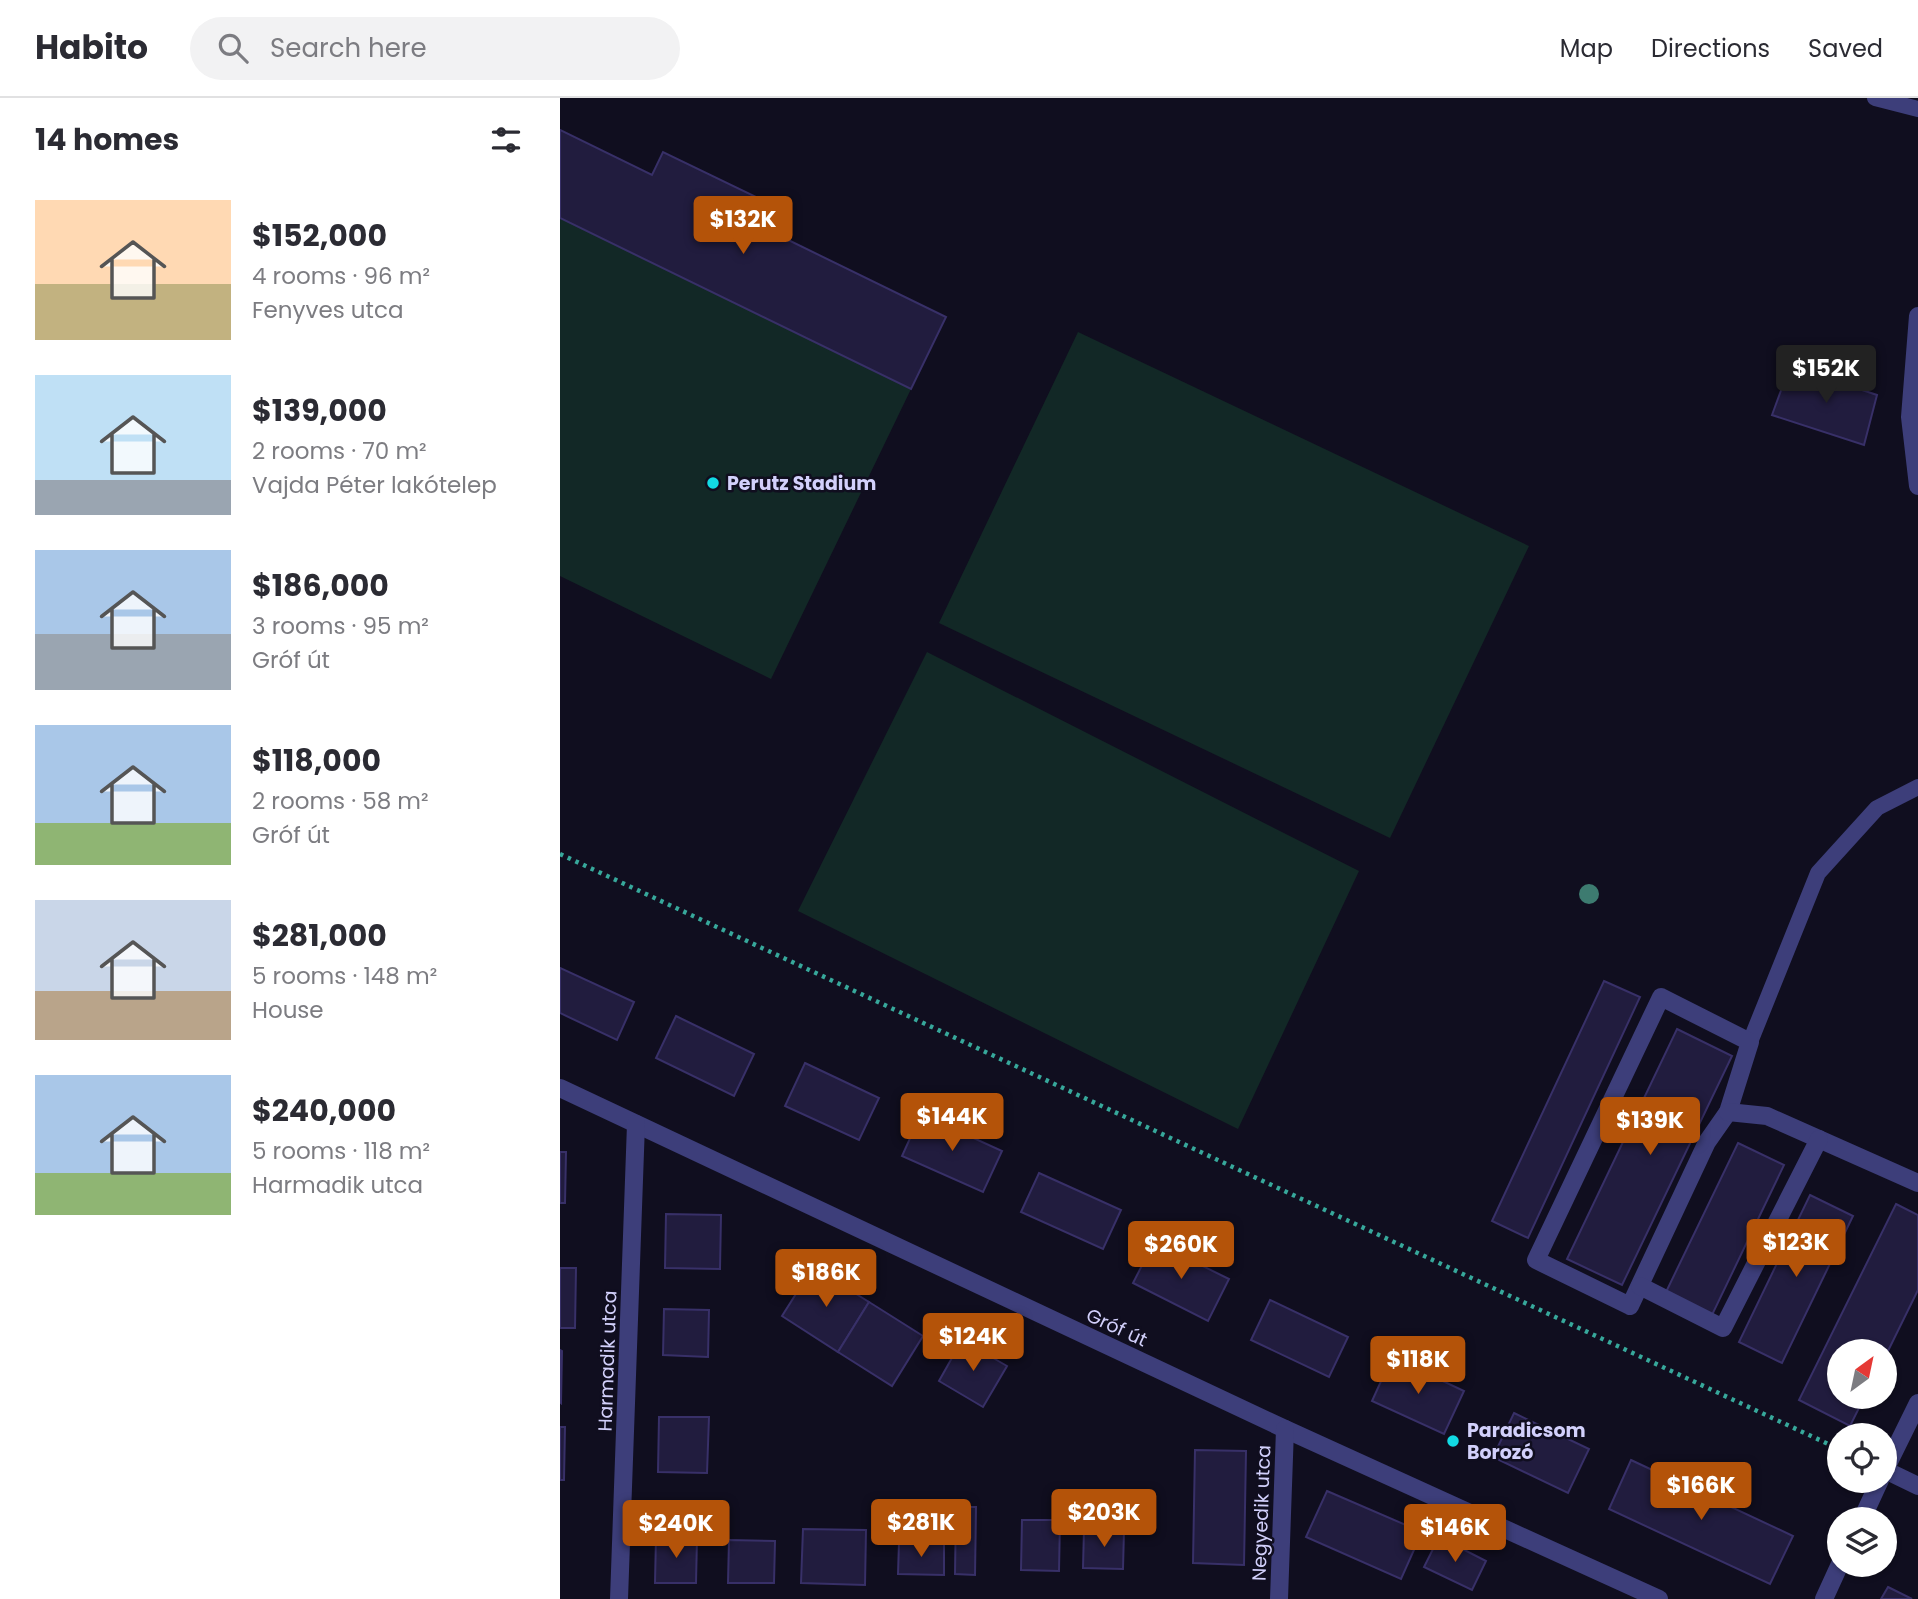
<!DOCTYPE html>
<html lang="en">
<head>
<meta charset="utf-8">
<style>
  body { margin:0; font-family:Poppins,sans-serif; background:#f2f2f3; color:#2b2b33; height:100vh; display:flex; flex-direction:column; font-size:26px; white-space:nowrap }
  * { box-sizing:border-box; margin:0 }
  p { font-size:23px; color:#7c7c81 }
  .icon { flex:none; width:38px; height:38px; fill:none; stroke:currentColor; stroke-width:2; stroke-linecap:round; stroke-linejoin:round }
  .map { position:relative; flex:1; overflow:hidden }
  .details { display:flex; flex-direction:column; background:#fff; width:560px }
  .details>* { flex:none }
  .needle { width:46px; rotate:33deg }
  .controls { position:absolute; left:1267px; top:1241px; display:grid; gap:14px }
  .controls a { display:grid; place-items:center; width:70px; height:70px; border-radius:50%; background:#fff; box-shadow:0 2px 5px #0004; font-size:35px }
  .price { position:absolute; translate:-50% -60px; padding:0 16px; border-radius:7px; background:#b45309; color:#fff; font-size:23px; line-height:46px; filter:drop-shadow(0 2px 4px #0008) }
  .price::after { content:''; position:absolute; left:50%; top:42px; width:21px; height:16px; margin-left:-10px; background:inherit; clip-path:polygon(0 0,100% 0,50% 100%) }
  .price.on { background:#222; color:#fff }
  ul { padding:0; list-style:none }
  li { display:flex; align-items:center; gap:21px; height:175px; padding:0 35px }
  li span { display:grid; place-items:center; flex:none; width:196px; height:140px; border-radius:0px; color:#555 }
  li>.icon { margin-inline-start:auto }
  span .icon { width:84px; height:84px; fill:#fffc; stroke-width:1 }
  li b { font-size:30px }
  h2 { display:flex; justify-content:space-between; align-items:center; height:84px; padding:0 35px; font-size:30px }
  header { display:flex; align-items:center; gap:42px; box-sizing:border-box; height:98px; padding:0 35px; background:#fff; border-bottom:2px solid #e1e1e2 }
  header strong { font-size:33px }
  nav { display:flex; gap:38px; margin-inline-start:auto; font-size:24px }
  .search { width:490px; height:63px; background:#f2f2f3; display:flex; align-items:center; gap:18px; box-sizing:border-box; padding:0 24px; border-radius:38px; color:#7c7c81; font-size:26px }
  main { display:flex; flex:1; min-height:0 }
  .map>svg:first-child { display:block }
</style>
</head>
<body>
<header>
<strong>Habito</strong>
<div class="search"><svg class="icon" aria-label="search" viewBox="0 0 24 24"><circle cx="10" cy="10" r="6"/><path d="M15 15l6 6"/></svg>Search here</div>
<nav><a>Map</a><a>Directions</a><a>Saved</a></nav>
</header>
<main>
<section class="details">
<h2>14 homes<svg class="icon" aria-label="filters" viewBox="0 0 24 24"><path d="M4 7h16M4 17h16"/><circle cx="9" cy="7" r="2"/><circle cx="15" cy="17" r="2"/></svg></h2>
<ul>
<li><span style="background:linear-gradient(#ffd9b3 60%,#c2b280 0)"><svg class="icon" aria-label="home" viewBox="0 0 24 24"><path d="M3 11l9-7 9 7M6 9v11h12V9"/></svg></span><div><b>$152,000</b><p>4 rooms · 96 m²</p><p>Fenyves utca</p></div></li>
<li><span style="background:linear-gradient(#bfe0f5 75%,#9aa5b1 0)"><svg class="icon" aria-label="home" viewBox="0 0 24 24"><path d="M3 11l9-7 9 7M6 9v11h12V9"/></svg></span><div><b>$139,000</b><p>2 rooms · 70 m²</p><p>Vajda Péter lakótelep</p></div></li>
<li><span style="background:linear-gradient(#a9c7e8 60%,#9aa5b1 0)"><svg class="icon" aria-label="home" viewBox="0 0 24 24"><path d="M3 11l9-7 9 7M6 9v11h12V9"/></svg></span><div><b>$186,000</b><p>3 rooms · 95 m²</p><p>Gróf út</p></div></li>
<li><span style="background:linear-gradient(#a9c7e8 70%,#8fb573 0)"><svg class="icon" aria-label="home" viewBox="0 0 24 24"><path d="M3 11l9-7 9 7M6 9v11h12V9"/></svg></span><div><b>$118,000</b><p>2 rooms · 58 m²</p><p>Gróf út</p></div></li>
<li><span style="background:linear-gradient(#c9d6e8 65%,#b9a48a 0)"><svg class="icon" aria-label="home" viewBox="0 0 24 24"><path d="M3 11l9-7 9 7M6 9v11h12V9"/></svg></span><div><b>$281,000</b><p>5 rooms · 148 m²</p><p>House</p></div></li>
<li><span style="background:linear-gradient(#a9c7e8 70%,#8fb573 0)"><svg class="icon" aria-label="home" viewBox="0 0 24 24"><path d="M3 11l9-7 9 7M6 9v11h12V9"/></svg></span><div><b>$240,000</b><p>5 rooms · 118 m²</p><p>Harmadik utca</p></div></li>
</ul>
</section>
<div class="map">
<svg width="1358" height="1501" viewBox="0 0 1358 1501">
  <rect width="100%" height="100%" fill="#100e1f"/>
  <g fill="#122826">
    <polygon points="0,120 351,291 211,581 0,478"/>
    <polygon points="518,234 969,448 830,740 379,525"/>
    <polygon points="367,554 799,773 678,1031 238,813"/>
  </g>
  <g fill="#211c3e" stroke="#383068" stroke-width="2">
    <polygon points="0,32 92,77 103,54 229,115 218,137 386,219 351,291 0,120"/>
    <polygon points="1230,268 1317,297 1304,347 1212,317"/>
    <polygon points="0,870 74,904 57,942 0,915"/>
    <polygon points="1044,883 1080,899 968,1140 932,1123"/>
    <polygon points="116,918 194,956 174,998 96,960"/>
    <polygon points="1117,931 1172,958 1062,1187 1007,1161"/>
    <polygon points="245,965 319,1000 299,1042 225,1008"/>
    <polygon points="361,1016 442,1053 423,1094 342,1058"/>
    <polygon points="1178,1045 1224,1067 1152,1217 1106,1194"/>
    <polygon points="0,1054 6,1054 5,1105 0,1105"/>
    <polygon points="479,1075 561,1112 543,1151 461,1114"/>
    <polygon points="1250,1097 1293,1118 1222,1265 1179,1244"/>
    <polygon points="1336,1106 1358,1117 1358,1192 1325,1259 1325,1253 1279,1253 1279,1298 1305,1298 1290,1328 1239,1302"/>
    <polygon points="106,1116 161,1117 160,1171 105,1170"/>
    <polygon points="594,1144 669,1181 648,1223 573,1185"/>
    <polygon points="253,1169 309,1204 278,1254 222,1218"/>
    <polygon points="0,1170 16,1170 15,1230 0,1230"/>
    <polygon points="710,1202 788,1239 769,1279 691,1242"/>
    <polygon points="309,1204 363,1238 332,1288 278,1254"/>
    <polygon points="104,1211 149,1212 148,1259 103,1257"/>
    <polygon points="402,1242 447,1268 423,1309 379,1283"/>
    <polygon points="0,1252 2,1253 1,1305 0,1304"/>
    <polygon points="832,1259 904,1293 884,1336 812,1303"/>
    <polygon points="954,1315 1029,1351 1008,1395 933,1359"/>
    <polygon points="99,1319 149,1319 147,1375 98,1374"/>
    <polygon points="0,1329 5,1329 4,1382 0,1382"/>
    <polygon points="635,1352 686,1353 684,1467 633,1465"/>
    <polygon points="1071,1362 1233,1438 1210,1486 1049,1411"/>
    <polygon points="767,1393 862,1434 841,1481 746,1439"/>
    <polygon points="396,1409 416,1409 415,1477 395,1476"/>
    <polygon points="462,1422 500,1422 499,1473 461,1472"/>
    <polygon points="243,1431 306,1432 305,1487 241,1485"/>
    <polygon points="524,1431 564,1432 563,1471 523,1470"/>
    <polygon points="96,1439 137,1440 136,1485 95,1485"/>
    <polygon points="879,1439 926,1463 912,1492 864,1469"/>
    <polygon points="169,1442 215,1443 214,1485 168,1485"/>
    <polygon points="339,1444 384,1445 384,1477 338,1476"/>
    <polygon points="1328,1489 1352,1501 1321,1501"/>
  </g>
  <g fill="none" stroke-linecap="round" stroke-linejoin="round">
    <polyline stroke="#37a89b" stroke-width="4.5" stroke-dasharray="3.5 5" stroke-linecap="butt" points="0,756 1279,1351"/>
    <g stroke="#3d3e7a" stroke-width="16">
      <polyline points="1315,0 1358,11"/>
      <polyline points="1190,944 1258,775 1317,710 1358,689"/>
    </g>
    <g stroke="#3d3e7a" stroke-width="18">
      <polyline points="1358,218 1350,319 1358,388"/>
      <polygon points="1101,899 1190,944 1168,1014 1147,1044 1070,1208 976,1162"/>
      <polyline points="0,990 725,1331 1099,1501"/>
      <polyline points="1168,1014 1207,1018 1358,1085"/>
      <polyline points="1080,1188 1163,1230 1259,1041"/>
      <polyline points="1358,1305 1325,1372 1358,1388"/>
      <polyline points="1302,1421 1320,1382"/>
      <polyline points="59,1501 76,1026"/>
      <polyline points="719,1501 725,1331"/>
      <polyline points="1264,1501 1280,1466"/>
    </g>
  </g>
  <circle fill="#3d7b70" cx="1029" cy="796" r="10"/>
  <g fill="#12dae4" stroke="#100e1f" stroke-width="2.5">
    <circle cx="153" cy="385" r="7"/>
    <circle cx="893" cy="1343" r="7"/>
  </g>
  <g text-anchor="middle" stroke-width="5" stroke-linejoin="round" paint-order="stroke">
    <g font-size="19" font-weight="bold" fill="#d2d0fb" stroke="#100e1f" text-anchor="start">
      <text x="167" y="392">Perutz Stadium</text>
      <text x="907" y="1339">Paradicsom<tspan x="907" dy="22">Borozó</tspan></text>
    </g>
    <g font-size="19" fill="#d2d0fb" stroke="#100e1f">
      <text transform="translate(557 1229) rotate(25)" y="7">Gróf út</text>
      <text transform="translate(47 1263) rotate(-88)" y="7">Harmadik utca</text>
      <text transform="translate(701 1415) rotate(-88)" y="7">Negyedik utca</text>
    </g>
  </g>
</svg>
<div class="controls">
<a><svg class="needle" viewBox="-14 -14 28 28"><path d="M0-13l5 13h-10z" fill="#e53935"/><path d="M0 13l5-13h-10z" fill="#7c7c81"/></svg></a>
<a><svg class="icon" aria-label="locate" viewBox="0 0 24 24"><circle cx="12" cy="12" r="6"/><path d="M12 2v4M12 18v4M2 12h4M18 12h4"/></svg></a>
<a><svg class="icon" aria-label="layers" viewBox="0 0 24 24"><path d="M12 4l9 5-9 5-9-5zM3 14l9 5 9-5"/></svg></a>
</div>
<b class="price" style="left:183px;top:158px">$132K</b>
<b class="price on" style="left:1266px;top:307px">$152K</b>
<b class="price" style="left:392px;top:1055px">$144K</b>
<b class="price" style="left:1090px;top:1059px">$139K</b>
<b class="price" style="left:1236px;top:1181px">$123K</b>
<b class="price" style="left:621px;top:1183px">$260K</b>
<b class="price" style="left:266px;top:1211px">$186K</b>
<b class="price" style="left:413px;top:1275px">$124K</b>
<b class="price" style="left:858px;top:1298px">$118K</b>
<b class="price" style="left:1141px;top:1424px">$166K</b>
<b class="price" style="left:544px;top:1451px">$203K</b>
<b class="price" style="left:361px;top:1461px">$281K</b>
<b class="price" style="left:116px;top:1462px">$240K</b>
<b class="price" style="left:895px;top:1466px">$146K</b>
</div>
</main>
</body>
</html>
